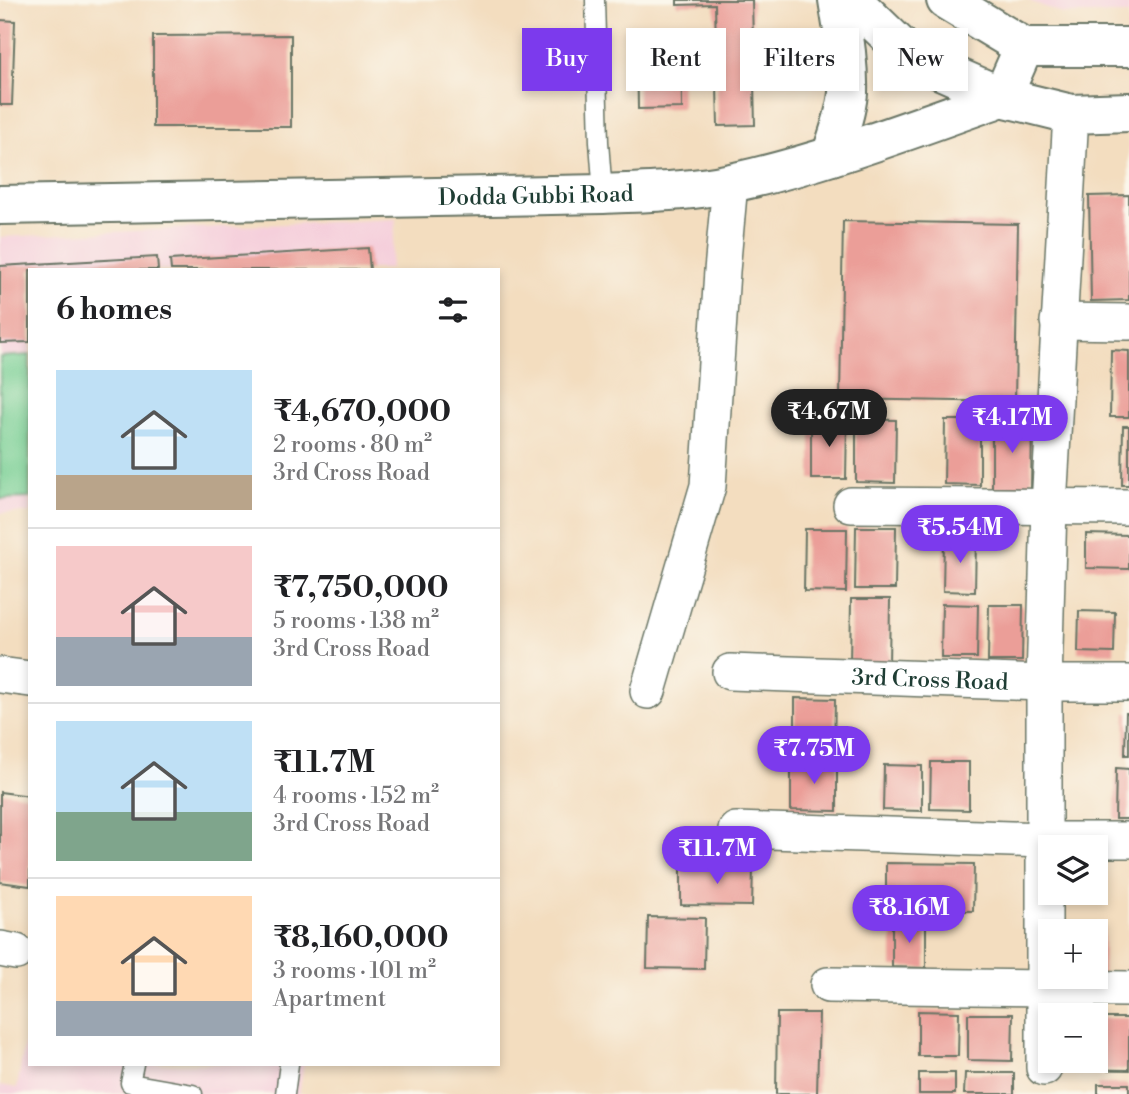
<!DOCTYPE html>
<html lang="en">
<head>
<meta charset="utf-8">
<style>
  body { margin:0; font-family:"Libre Bodoni",serif; background:#f2f2f2; color:#202124; height:100vh; display:flex; flex-direction:column; font-size:26px; white-space:nowrap }
  * { box-sizing:border-box; margin:0 }
  p { font-size:23px; color:#757577 }
  .icon { flex:none; width:38px; height:38px; fill:none; stroke:currentColor; stroke-width:2; stroke-linecap:round; stroke-linejoin:round }
  .map { position:relative; flex:1; overflow:hidden }
  .details { position:absolute; left:28px; top:268px; width:472px; height:798px; display:flex; flex-direction:column; background:#fff; border-radius:0px; box-shadow:0 4px 10px #0003 }
  .details>* { flex:none }
  .banner { position:absolute; left:522px; top:28px; width:502px; height:63px; display:flex; gap:14px }
  .tools { position:absolute; left:1038px; top:835px; display:grid; gap:14px }
  .tools a { display:grid; place-items:center; width:70px; height:70px; border-radius:0px; background:#fff; box-shadow:0 4px 10px #0003; font-size:35px }
  .price { position:absolute; translate:-50% -60px; padding:0 16px; border-radius:24px; background:#7c3aed; color:#fff; font-size:23px; line-height:46px; filter:drop-shadow(0 2px 4px #0008) }
  .price::after { content:''; position:absolute; left:50%; top:42px; width:21px; height:16px; margin-left:-10px; background:inherit; clip-path:polygon(0 0,100% 0,50% 100%) }
  .price.current { background:#222; color:#fff }
  ul { padding:0; list-style:none }
  li { display:flex; align-items:center; gap:21px; height:175px; padding:0 28px }
  li+li { border-top:2px solid #e0e0e0 }
  li span { display:grid; place-items:center; flex:none; width:196px; height:140px; border-radius:0px; color:#555 }
  li>.icon { margin-inline-start:auto }
  span .icon { width:84px; height:84px; fill:#fffc; stroke-width:1 }
  li b { font-size:30px }
  h2 { display:flex; justify-content:space-between; align-items:center; height:84px; padding:0 28px; font-size:30px }
  .chip { padding:0 24px; border-radius:0px; background:#fff; box-shadow:0 4px 10px #0003; font-size:24px; line-height:63px }
  .chip.current { background:#7c3aed; color:#fff }
  .map>svg:first-child { display:block }
</style>
</head>
<body>
<div class="map">
<svg width="1129" height="1094" viewBox="0 0 1129 1094">
  <rect width="100%" height="100%" fill="#fbf7ec"/>
  <filter id="ink" filterUnits="userSpaceOnUse"><feTurbulence type="fractalNoise" baseFrequency=".0143" numOctaves="2"/><feDisplacementMap in="SourceGraphic" scale="14" xChannelSelector="R" yChannelSelector="G"/><feConvolveMatrix kernelMatrix="1 2 1 2 8 2 1 2 1" color-interpolation-filters="sRGB"/></filter>
  <filter id="wash" filterUnits="userSpaceOnUse"><feTurbulence type="fractalNoise" baseFrequency=".00686" numOctaves="4" result="noise"/><feDisplacementMap in="SourceGraphic" scale="28" xChannelSelector="R" yChannelSelector="G"/><feGaussianBlur stdDeviation="1.57" result="paint"/><feColorMatrix in="noise" values="0 0 0 0 0 0 0 0 0 0 0 0 0 0 0 0 0 1.4 0 .05"/><feComposite in="paint" operator="in"/></filter>
  <g filter="url(#wash)">
    <rect width="100%" height="100%" fill="#f3ddbf"/>
    <g fill="#f5cfdb">
      <polygon points="1027,0 1129,0 1129,14 1063,14"/>
      <polygon points="396,219 390,269 30,270 30,513 0,513 0,237"/>
      <polygon points="30,1011 30,1064 304,1064 299,1094 0,1094 0,1085 17,1088"/>
    </g>
    <polygon fill="#78cf94" stroke="#4c8664" stroke-width="2" points="30,355 30,498 0,499 0,357"/>
    <g id="blocks">
      <g fill="#eb9e98">
        <polygon points="677,0 752,0 755,125 718,126 715,4 677,5"/>
        <polygon points="0,20 15,21 12,105 0,105"/>
        <polygon points="291,35 291,127 153,127 153,36"/>
        <polygon points="681,38 682,108 638,109 637,39"/>
        <polygon points="1129,195 1129,300 1091,301 1089,196"/>
        <polygon points="843,221 1018,224 1015,402 840,399"/>
        <polygon points="368,248 370,270 171,270 170,260"/>
        <polygon points="157,257 158,270 30,270 30,342 0,343 0,266"/>
        <polygon points="1111,350 1129,351 1129,417 1110,417"/>
        <polygon points="811,419 847,419 846,479 811,479"/>
        <polygon points="856,419 896,420 895,483 856,482"/>
        <polygon points="945,420 980,420 980,485 944,484"/>
        <polygon points="992,422 1032,423 1031,489 992,488"/>
        <polygon points="1123,426 1129,426 1129,485 1122,485"/>
        <polygon points="856,527 896,527 895,589 855,589"/>
        <polygon points="805,529 847,529 846,592 804,591"/>
        <polygon points="1086,534 1129,535 1129,569 1086,568"/>
        <polygon points="944,538 976,538 975,592 943,591"/>
        <polygon points="851,599 890,599 889,666 850,666"/>
        <polygon points="942,604 978,605 977,658 941,658"/>
        <polygon points="989,605 1023,605 1022,661 988,661"/>
        <polygon points="1079,611 1115,612 1114,653 1078,652"/>
        <polygon points="795,698 835,699 834,750 795,749"/>
        <polygon points="1126,713 1129,713 1129,755 1125,755"/>
        <polygon points="791,760 837,761 837,811 791,810"/>
        <polygon points="931,762 969,762 969,810 930,809"/>
        <polygon points="884,765 922,766 922,811 883,810"/>
        <polygon points="1116,768 1129,769 1129,819 1115,819"/>
        <polygon points="0,792 30,796 30,886 0,882"/>
        <polygon points="886,863 974,864 973,911 886,910"/>
        <polygon points="681,866 753,867 752,906 681,905"/>
        <polygon points="648,917 705,918 704,969 647,968"/>
        <polygon points="892,922 926,922 926,968 892,967"/>
        <polygon points="1068,926 1104,926 1103,976 1096,976 1096,931 1068,931"/>
        <polygon points="918,1011 959,1012 958,1056 918,1056"/>
        <polygon points="777,1013 819,1013 817,1094 776,1094"/>
        <polygon points="968,1014 1013,1014 1012,1061 968,1060"/>
        <polygon points="1096,1018 1129,1018 1129,1070 1067,1069 1068,1060 1096,1060"/>
        <rect x="919" y="1073" width="36" height="21"/>
        <polygon points="965,1073 1014,1073 1014,1094 964,1094"/>
        <rect x="1098" y="1084" width="31" height="10"/>
      </g>
    </g>
  </g>
  <g filter="url(#ink)">
    <use href="#blocks" fill-opacity="0" stroke="#697565" stroke-width="2"/>
    <g fill="none" stroke-linecap="round" stroke-linejoin="round">
      <g stroke="#697565" stroke-width="21">
        <g id="lane">
          <polyline points="595,0 599,142 603,194"/>
          <polyline points="134,1064 130,1083 193,1094"/>
          <polyline points="285,1094 289,1064"/>
        </g>
      </g>
      <g stroke="#697565" stroke-width="38">
        <g id="street">
          <polyline points="1058,321 1129,322"/>
          <polyline points="851,505 1129,507"/>
          <path id="s1" d="M 730,672 L 1044,683 L 1129,683"/>
          <polyline points="0,675 30,679"/>
          <polyline points="648,691 708,486 722,271 730,183"/>
          <polyline points="736,830 1043,840 1129,840"/>
          <polyline points="0,949 16,952"/>
          <polyline points="828,985 1129,989"/>
          <polyline points="1044,1068 1044,683 1049,506 1071,114"/>
        </g>
      </g>
      <g stroke="#697565" stroke-width="42">
        <g id="secondary">
          <path id="s2" d="M 0,205 L 603,194 C 646,192 690,192 731,183 C 824,163 913,128 1002,97 L 1024,47"/>
        </g>
      </g>
      <g stroke="#697565" stroke-width="42">
        <g id="primary">
          <polyline points="852,0 911,57 1002,97 1071,114 1129,112"/>
          <polyline points="946,0 1024,47 1129,47"/>
          <path d="M 831,156 C 838,135 846,114 848,93 C 849,61 843,31 838,0"/>
        </g>
      </g>
      <use href="#lane" stroke="#fff" stroke-width="18"/>
      <use href="#street" stroke="#fff" stroke-width="35"/>
      <use href="#secondary" stroke="#fff" stroke-width="38"/>
      <use href="#primary" stroke="#fff" stroke-width="38"/>
    </g>
  </g>
  <g text-anchor="middle" stroke-width="7" stroke-linejoin="round" paint-order="stroke">
    <g font-size="23" fill="#1f3d34" stroke="#fbf7ec">
      <text dy="8" stroke="none"><textPath href="#s2" startOffset="536">Dodda Gubbi Road</textPath></text>
      <text dy="8" stroke="none"><textPath href="#s1" startOffset="200">3rd Cross Road</textPath></text>
    </g>
  </g>
</svg>
<div class="tools">
<a><svg class="icon" aria-label="layers" viewBox="0 0 24 24"><path d="M12 4l9 5-9 5-9-5zM3 14l9 5 9-5"/></svg></a>
<a>+</a>
<a>−</a>
</div>
<b class="price current" style="left:829px;top:449px">₹4.67M</b>
<b class="price" style="left:1012px;top:455px">₹4.17M</b>
<b class="price" style="left:960px;top:565px">₹5.54M</b>
<b class="price" style="left:814px;top:786px">₹7.75M</b>
<b class="price" style="left:717px;top:886px">₹11.7M</b>
<b class="price" style="left:909px;top:945px">₹8.16M</b>
<div class="banner">
<a class="chip current">Buy</a>
<a class="chip">Rent</a>
<a class="chip">Filters</a>
<a class="chip">New</a>
</div>
<section class="details">
<h2>6 homes<svg class="icon" aria-label="filters" viewBox="0 0 24 24"><path d="M4 7h16M4 17h16"/><circle cx="9" cy="7" r="2"/><circle cx="15" cy="17" r="2"/></svg></h2>
<ul>
<li><span style="background:linear-gradient(#bfe0f5 75%,#b9a48a 0)"><svg class="icon" aria-label="home" viewBox="0 0 24 24"><path d="M3 11l9-7 9 7M6 9v11h12V9"/></svg></span><div><b>₹4,670,000</b><p>2 rooms · 80 m²</p><p>3rd Cross Road</p></div></li>
<li><span style="background:linear-gradient(#f6c9c9 65%,#9aa5b1 0)"><svg class="icon" aria-label="home" viewBox="0 0 24 24"><path d="M3 11l9-7 9 7M6 9v11h12V9"/></svg></span><div><b>₹7,750,000</b><p>5 rooms · 138 m²</p><p>3rd Cross Road</p></div></li>
<li><span style="background:linear-gradient(#bfe0f5 65%,#7fa58c 0)"><svg class="icon" aria-label="home" viewBox="0 0 24 24"><path d="M3 11l9-7 9 7M6 9v11h12V9"/></svg></span><div><b>₹11.7M</b><p>4 rooms · 152 m²</p><p>3rd Cross Road</p></div></li>
<li><span style="background:linear-gradient(#ffd9b3 75%,#9aa5b1 0)"><svg class="icon" aria-label="home" viewBox="0 0 24 24"><path d="M3 11l9-7 9 7M6 9v11h12V9"/></svg></span><div><b>₹8,160,000</b><p>3 rooms · 101 m²</p><p>Apartment</p></div></li>
</ul>
</section>
</div>
</body>
</html>
